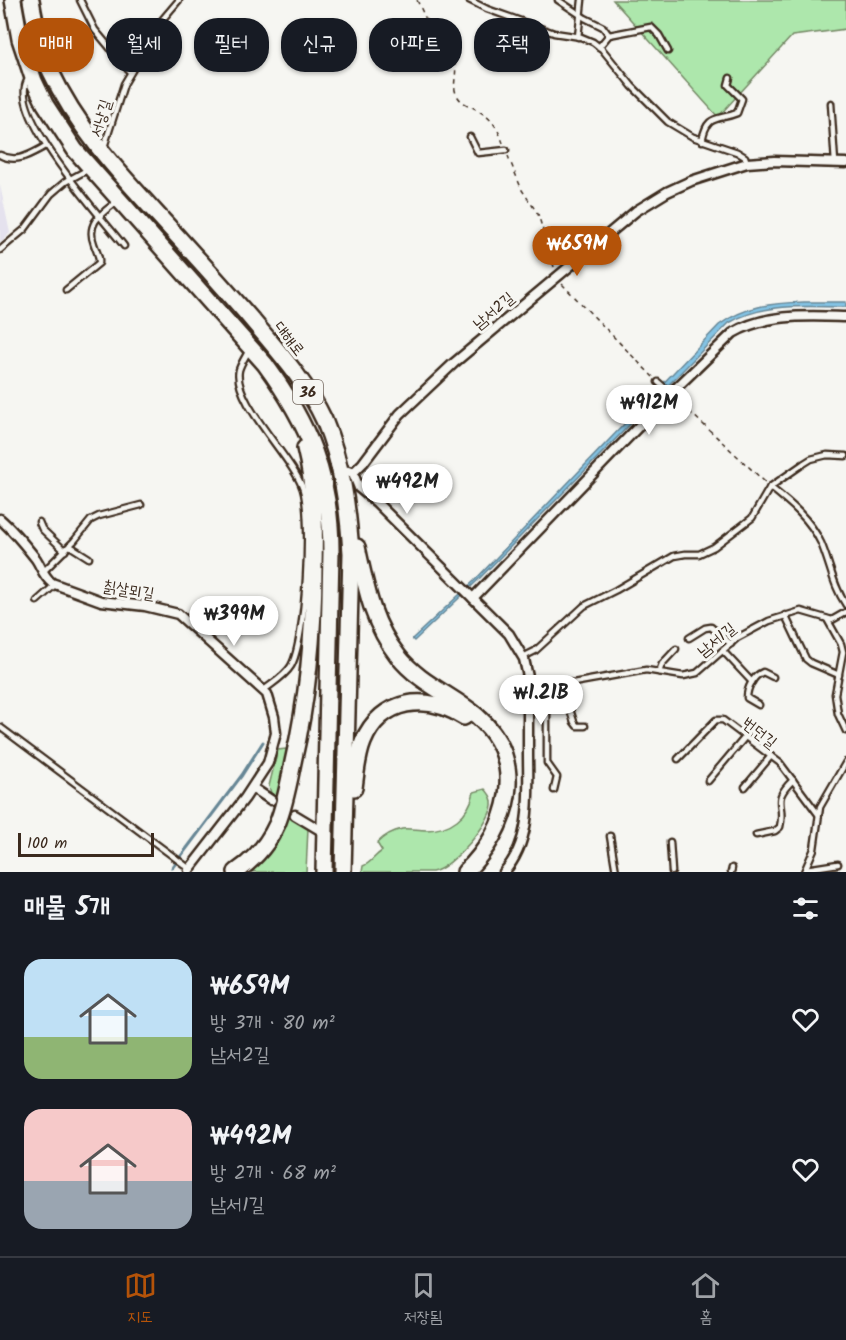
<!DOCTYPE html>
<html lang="ko">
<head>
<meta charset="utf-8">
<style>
  body { margin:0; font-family:Kalam,"Poor Story",sans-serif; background:#20242c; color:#f1f3f6; height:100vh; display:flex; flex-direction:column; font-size:22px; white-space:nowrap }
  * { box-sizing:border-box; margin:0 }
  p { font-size:20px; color:#9ea1a6 }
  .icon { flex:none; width:33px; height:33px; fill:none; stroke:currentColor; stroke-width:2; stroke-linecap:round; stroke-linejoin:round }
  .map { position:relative; height:872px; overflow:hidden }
  .side { display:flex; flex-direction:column; background:#171b24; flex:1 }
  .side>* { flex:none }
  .banner { position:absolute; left:18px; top:18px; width:810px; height:54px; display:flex; gap:12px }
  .scale { position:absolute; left:18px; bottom:15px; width:136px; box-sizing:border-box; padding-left:6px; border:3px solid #3b2a1e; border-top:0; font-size:16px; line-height:21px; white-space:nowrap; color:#3b2a1e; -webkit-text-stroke:4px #f6f6f2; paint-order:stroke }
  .price { position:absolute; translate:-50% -51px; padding:0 14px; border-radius:21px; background:#fff; color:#222; font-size:20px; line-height:39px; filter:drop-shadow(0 2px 3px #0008) }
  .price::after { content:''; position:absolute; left:50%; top:36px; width:18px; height:14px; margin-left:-9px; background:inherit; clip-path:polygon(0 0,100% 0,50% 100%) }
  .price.active { background:#b45309; color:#fff }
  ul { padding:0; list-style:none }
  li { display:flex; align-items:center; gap:18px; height:150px; padding:0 24px }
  li span { display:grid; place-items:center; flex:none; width:168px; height:120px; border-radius:18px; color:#555 }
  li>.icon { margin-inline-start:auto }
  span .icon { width:72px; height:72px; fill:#fffc; stroke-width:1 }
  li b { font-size:26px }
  h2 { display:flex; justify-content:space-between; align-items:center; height:72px; padding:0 24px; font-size:26px }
  .chip { padding:0 21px; border-radius:24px; background:#171b24; box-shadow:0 2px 4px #0004; font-size:21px; line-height:54px }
  .chip.active { background:#b45309; color:#fff }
  .tab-bar { display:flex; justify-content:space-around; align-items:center; height:84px; border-top:2px solid #363941; background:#171b24; font-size:16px; color:#9ea1a6 }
  .tab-bar a { display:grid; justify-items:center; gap:3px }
  .tab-bar .active { color:#b45309 }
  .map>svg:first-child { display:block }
</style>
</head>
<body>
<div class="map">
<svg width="846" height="872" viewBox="0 0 846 872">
  <rect width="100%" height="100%" fill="#f6f6f2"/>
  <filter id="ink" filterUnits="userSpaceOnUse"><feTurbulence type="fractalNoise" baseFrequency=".0167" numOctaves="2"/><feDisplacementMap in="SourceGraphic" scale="12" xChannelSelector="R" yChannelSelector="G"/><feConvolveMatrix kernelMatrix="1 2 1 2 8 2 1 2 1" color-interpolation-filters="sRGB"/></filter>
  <g filter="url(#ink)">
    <polygon fill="#e5e2ee" points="0,185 10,233 0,243"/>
    <g fill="#ade7ac" stroke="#748865" stroke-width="1.5">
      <polygon points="613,0 846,0 846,29 792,36 718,117"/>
      <polygon points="286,749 288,752 279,801 272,797 269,786 278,750"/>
      <path d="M 485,789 C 488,792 491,796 492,801 C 495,820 451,869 432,872 C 412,872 383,872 362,872 L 363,866 C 371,863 374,856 382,851 L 377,843 C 384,836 392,831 402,829 C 409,828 418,830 426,830 C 450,830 469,816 474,792 Z"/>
      <path d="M 288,814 L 308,828 L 306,872 L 247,872 C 265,855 282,838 288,814 Z"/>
    </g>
    <path fill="#83c3e4" stroke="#668695" stroke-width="1.5" d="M 804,302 L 846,302 L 846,307 C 808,307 763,302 729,323 L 476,582 L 414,641 L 412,639 L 474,581 L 719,325 C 745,306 772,303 804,302 Z"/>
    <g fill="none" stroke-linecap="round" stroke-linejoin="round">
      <polyline stroke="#668695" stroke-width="3" points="172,868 242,775 263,742"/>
      <g stroke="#3b2a1e" stroke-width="9">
        <g id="lane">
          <polyline points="80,0 95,30 130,72"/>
          <polyline points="469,0 487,9 554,33 581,37 593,42 602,49 632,86 668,122 693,137 737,152 745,157 747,163"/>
          <polyline points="558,0 585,18 603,27 609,35"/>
          <polyline points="578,37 582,0"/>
          <polyline points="599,47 609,35 651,27 659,35 668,51"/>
          <path d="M 30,77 C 0,106 104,220 124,246"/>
          <polyline points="831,103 835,163"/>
          <polyline points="470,137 478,153 506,150"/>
          <path d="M 702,141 C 707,113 718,121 737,113 L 742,99 L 728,85 L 730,78"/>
          <polyline points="104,147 124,84 162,20 179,0"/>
          <path d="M 0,155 C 17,164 31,154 46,146"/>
          <polyline points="0,250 25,229 51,194 65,182 87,170"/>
          <path d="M 66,290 L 99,263 C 100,256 96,251 94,244 C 86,223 101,214 116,202"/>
          <path d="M 249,350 C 246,356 241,363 239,370 C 232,401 293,458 303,489 C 312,518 306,640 291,666 C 285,676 273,683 264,690"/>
          <polyline points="658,382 667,390"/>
          <path d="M 770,487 C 790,503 810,519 821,543 C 830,564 833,586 846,605"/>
          <polyline points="39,522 42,529 65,551"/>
          <polyline points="70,546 89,558"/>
          <polyline points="42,573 74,541 91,520 99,516 141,505"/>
          <polyline points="37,601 56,584"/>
          <polyline points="785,615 806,659 811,663 839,675"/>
          <polyline points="827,619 841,644 843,652 835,694 838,714 846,731"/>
          <polyline points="689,638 705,628 711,627 731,644"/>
          <polyline points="723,651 752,682"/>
          <polyline points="523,657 535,651 584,606 616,590 674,556 685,554 699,554 714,547 752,518 770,487 803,464 811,459 827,455 846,456"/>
          <polyline points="659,672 662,664 676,649"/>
          <polyline points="528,681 573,683 646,670 683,676 697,673 737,638 769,621 801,611 832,620 846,612"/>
          <polyline points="547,682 547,763 557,777 554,790"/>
          <polyline points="561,682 574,722 577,726 585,726"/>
          <path d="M 759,705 L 747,698 C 747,688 753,676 763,672 L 773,677"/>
          <polyline points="0,727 190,869"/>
          <polyline points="678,759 716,720 723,720 780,763 818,814"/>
          <polyline points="708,781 746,736"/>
          <polyline points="745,787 771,756"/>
          <path d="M 756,835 L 775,831 L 780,827 C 786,803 770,802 793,780"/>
          <polyline points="610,836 616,872"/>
          <polyline points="670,842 672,872"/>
          <polyline points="806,869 838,864"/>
          <polyline points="731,872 732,868"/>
          <polyline points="804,872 814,849 820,807 846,762"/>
        </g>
      </g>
      <g stroke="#3b2a1e" stroke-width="13">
        <g id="street">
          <path d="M 348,471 L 353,473 L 359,488 L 376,502 L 509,634 L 524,659 L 528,677 C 528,702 528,727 528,752 C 528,792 533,840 504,872"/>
          <polyline points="353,473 363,463 400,414 454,363 636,211 667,192 691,181 747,163 774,161 846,163"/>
          <path d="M 0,519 C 14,531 25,545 36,559 C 42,568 43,576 52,583 L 101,601 L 145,606 L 178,614 L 267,694 L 274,717 L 276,733 L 268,763 L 245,798 L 189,870"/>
          <path d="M 473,598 L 671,393 L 733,333 C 767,313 808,316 846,317"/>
          <polyline points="253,788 271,800"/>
          <polyline points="295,815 325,833"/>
        </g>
      </g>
      <g stroke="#3b2a1e" stroke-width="20">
        <g id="highway">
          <path d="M 13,0 L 20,39 L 34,81 L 45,104 L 75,150 L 265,364 C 309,424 331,477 331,552 L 324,872"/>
          <path d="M 31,0 C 35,24 40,48 50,70 C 76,126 117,171 158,215 C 190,250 222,285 252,320 C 278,351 307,383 324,420 C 342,463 348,507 351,553 L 343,872"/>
          <path d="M 357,547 C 366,587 372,623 398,656 C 419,683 452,695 477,716 C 530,761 508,831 465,872"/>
          <path d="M 354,788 C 356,773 357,757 363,742 C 381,698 427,693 464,717"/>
          <path d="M 236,872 C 254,860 268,844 277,824 C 285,805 289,782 293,762 C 308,697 314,632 314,566 C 315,526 315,487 305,448"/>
        </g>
      </g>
      <g stroke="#3b2a1e" stroke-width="1.5" stroke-dasharray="4.5 4.5" stroke-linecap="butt">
        <path d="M 417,0 L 428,24 L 454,61 C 459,73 450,86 458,97 C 462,103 468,105 474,108 C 490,117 497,125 503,143"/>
        <polyline points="508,156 522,190 538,214 554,267"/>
        <polyline points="562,284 653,377"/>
        <polyline points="676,399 765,482"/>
      </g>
      <use href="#lane" stroke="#f6f6f2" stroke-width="4.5"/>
      <use href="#street" stroke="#f6f6f2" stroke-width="8"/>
      <use href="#highway" stroke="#f6f6f2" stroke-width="15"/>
    </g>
  </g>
  <g text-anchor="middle" stroke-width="6" stroke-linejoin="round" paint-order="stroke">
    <rect fill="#f6f6f2" stroke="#73675e" stroke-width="1.5" x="293" y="380" width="30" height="24" rx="4.5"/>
    <g font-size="15" font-weight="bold" fill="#3b2a1e">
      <text x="308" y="397">36</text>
    </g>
    <g font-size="16" fill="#3b2a1e" stroke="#f6f6f2">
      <text transform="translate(100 118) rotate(-73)" y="6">서낭길</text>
      <text transform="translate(493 310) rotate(-40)" y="6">남서2길</text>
      <text transform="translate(290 338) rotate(52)" y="6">대해로</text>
      <text transform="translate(129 589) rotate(9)" y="6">칡살뫼길</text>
      <text transform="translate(716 639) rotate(-39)" y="6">남서1길</text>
      <text transform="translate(760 732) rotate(38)" y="6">번던길</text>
    </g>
  </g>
</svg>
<div class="scale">100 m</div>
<b class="price active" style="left:577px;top:277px">₩659M</b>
<b class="price" style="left:649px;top:436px">₩912M</b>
<b class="price" style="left:407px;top:515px">₩492M</b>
<b class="price" style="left:234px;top:647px">₩399M</b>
<b class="price" style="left:541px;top:726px">₩1.21B</b>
<div class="banner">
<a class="chip active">매매</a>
<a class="chip">월세</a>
<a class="chip">필터</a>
<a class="chip">신규</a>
<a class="chip">아파트</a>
<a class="chip">주택</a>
</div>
</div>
<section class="side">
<h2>매물 5개<svg class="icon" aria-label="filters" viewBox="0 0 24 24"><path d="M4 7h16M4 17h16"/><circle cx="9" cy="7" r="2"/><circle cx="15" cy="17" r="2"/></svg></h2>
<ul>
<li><span style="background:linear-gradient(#bfe0f5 65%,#8fb573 0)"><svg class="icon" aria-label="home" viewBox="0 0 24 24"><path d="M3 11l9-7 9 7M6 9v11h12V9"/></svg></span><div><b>₩659M</b><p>방 3개 · 80 m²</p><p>남서2길</p></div><svg class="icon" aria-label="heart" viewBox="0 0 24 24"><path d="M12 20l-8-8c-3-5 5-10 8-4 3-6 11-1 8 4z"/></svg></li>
<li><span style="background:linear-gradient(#f6c9c9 60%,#9aa5b1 0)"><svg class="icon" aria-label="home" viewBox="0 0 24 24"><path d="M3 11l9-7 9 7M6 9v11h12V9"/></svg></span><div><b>₩492M</b><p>방 2개 · 68 m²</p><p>남서1길</p></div><svg class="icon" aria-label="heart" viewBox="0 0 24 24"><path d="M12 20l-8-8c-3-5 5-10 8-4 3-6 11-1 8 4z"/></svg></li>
</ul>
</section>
<nav class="tab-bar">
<a class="active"><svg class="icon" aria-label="map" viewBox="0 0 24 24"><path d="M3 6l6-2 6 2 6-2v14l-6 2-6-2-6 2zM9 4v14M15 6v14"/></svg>지도</a>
<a><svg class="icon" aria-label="saved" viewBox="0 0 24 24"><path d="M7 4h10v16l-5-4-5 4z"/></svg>저장됨</a>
<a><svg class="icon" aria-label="home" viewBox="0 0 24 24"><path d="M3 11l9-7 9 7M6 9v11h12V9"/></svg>홈</a>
</nav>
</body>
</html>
